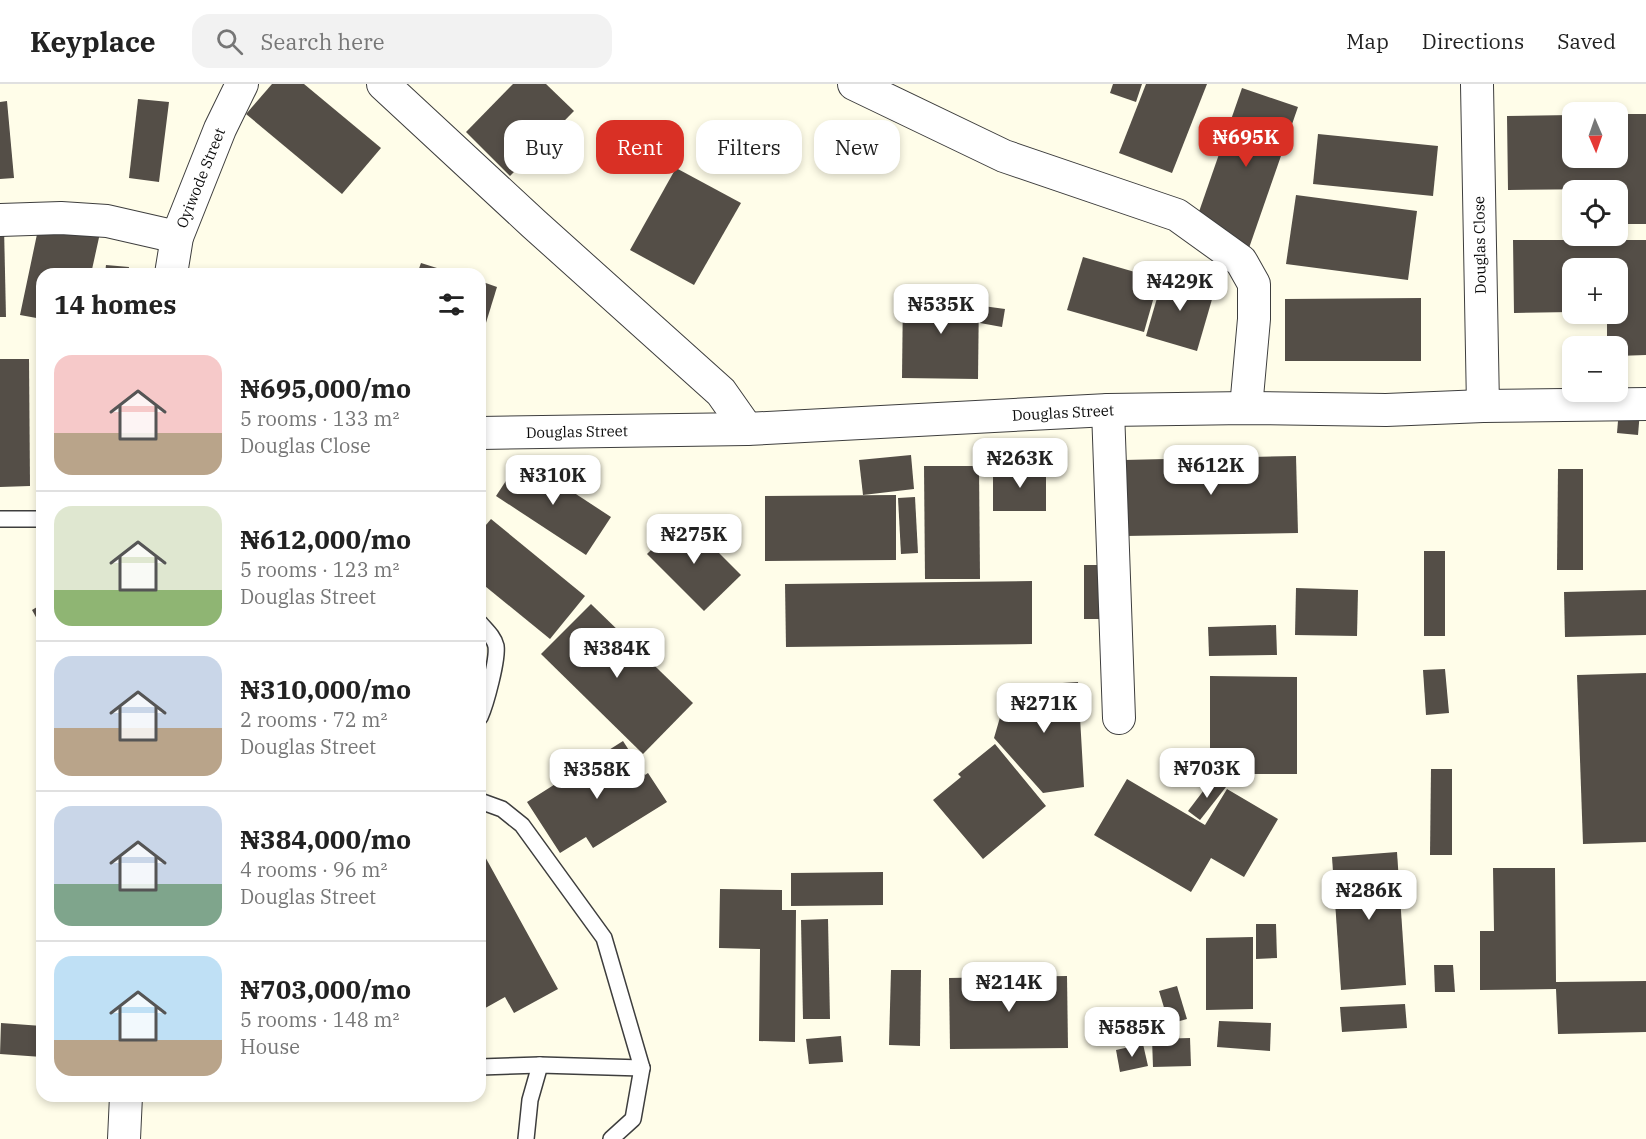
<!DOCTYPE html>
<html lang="en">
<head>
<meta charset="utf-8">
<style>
  body { margin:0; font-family:"IBM Plex Serif",serif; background:#f2f2f2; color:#222; height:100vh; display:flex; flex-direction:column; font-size:22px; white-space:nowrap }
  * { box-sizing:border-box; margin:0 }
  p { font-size:20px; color:#767676 }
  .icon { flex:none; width:33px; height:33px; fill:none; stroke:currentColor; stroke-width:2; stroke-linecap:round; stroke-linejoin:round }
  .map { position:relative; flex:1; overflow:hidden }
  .sheet { position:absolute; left:36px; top:184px; width:450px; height:834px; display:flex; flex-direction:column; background:#fff; border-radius:18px; box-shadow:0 3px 9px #0003 }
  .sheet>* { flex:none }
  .top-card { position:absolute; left:504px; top:36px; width:570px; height:54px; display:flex; gap:12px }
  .needle { width:39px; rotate:178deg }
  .tools { position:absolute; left:1562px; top:18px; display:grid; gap:12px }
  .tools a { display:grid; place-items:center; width:66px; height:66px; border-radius:12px; background:#fff; box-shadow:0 3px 9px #0003; font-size:30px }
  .price { position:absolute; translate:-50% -51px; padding:0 14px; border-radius:12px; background:#fff; color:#222; font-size:20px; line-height:39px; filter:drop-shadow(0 2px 3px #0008) }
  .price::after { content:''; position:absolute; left:50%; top:36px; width:18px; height:14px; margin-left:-9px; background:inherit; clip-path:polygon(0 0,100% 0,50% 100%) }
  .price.active { background:#d93025; color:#fff }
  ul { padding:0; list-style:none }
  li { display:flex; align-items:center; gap:18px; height:150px; padding:0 18px }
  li+li { border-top:2px solid #e0e0e0 }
  li span { display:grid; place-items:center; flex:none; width:168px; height:120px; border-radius:18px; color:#555 }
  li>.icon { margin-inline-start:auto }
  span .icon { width:72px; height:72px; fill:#fffc; stroke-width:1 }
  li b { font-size:26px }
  h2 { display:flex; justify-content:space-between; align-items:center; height:72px; padding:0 18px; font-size:26px }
  .pill { padding:0 21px; border-radius:18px; background:#fff; box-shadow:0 3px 9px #0003; font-size:21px; line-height:54px }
  .pill.active { background:#d93025; color:#fff }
  header { display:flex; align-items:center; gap:36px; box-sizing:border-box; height:84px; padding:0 30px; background:#fff; border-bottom:2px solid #e0e0e0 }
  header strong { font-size:28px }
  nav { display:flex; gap:33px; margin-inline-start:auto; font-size:21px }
  .search { width:420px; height:54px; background:#f2f2f2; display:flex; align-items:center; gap:15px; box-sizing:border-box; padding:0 21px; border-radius:18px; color:#767676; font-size:22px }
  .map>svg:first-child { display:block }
</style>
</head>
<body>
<header>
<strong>Keyplace</strong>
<div class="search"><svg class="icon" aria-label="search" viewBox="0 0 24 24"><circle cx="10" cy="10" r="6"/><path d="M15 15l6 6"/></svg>Search here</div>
<nav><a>Map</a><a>Directions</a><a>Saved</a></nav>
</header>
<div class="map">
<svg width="1646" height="1055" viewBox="0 0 1646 1055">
  <rect width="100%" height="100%" fill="#fffde9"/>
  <g fill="#544e47">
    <polygon points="272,0 304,0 381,64 342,110 246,30"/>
    <polygon points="513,0 546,0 574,27 510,92 466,48"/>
    <polygon points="1113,0 1142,0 1136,18 1110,9"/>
    <polygon points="1146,0 1207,0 1172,89 1119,69"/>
    <polygon points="1242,4 1298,23 1249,164 1193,145"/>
    <polygon points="138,15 169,18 159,98 129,94"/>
    <polygon points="7,17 14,94 0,95 0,18"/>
    <polygon points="1617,30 1646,30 1646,140 1617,140 1617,106 1609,106 1609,105 1508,106 1507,32 1572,31 1572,74 1617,74"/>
    <polygon points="1318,50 1438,62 1433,112 1313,100"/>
    <polygon points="676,84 741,119 694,201 630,166"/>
    <polygon points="1296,111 1417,127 1408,196 1286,180"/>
    <polygon points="40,136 100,149 91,190 42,190 42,235 20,231"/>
    <polygon points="0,143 4,143 6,233 0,233"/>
    <polygon points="1513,156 1646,156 1646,271 1617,272 1617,262 1607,262 1607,230 1617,230 1617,184 1572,184 1572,228 1514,229"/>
    <polygon points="1083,173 1159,195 1144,248 1067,226"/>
    <polygon points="421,179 456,190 417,190"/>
    <polygon points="106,181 129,183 128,190 105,190"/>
    <polygon points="1164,190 1215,205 1197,267 1146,252"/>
    <polygon points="480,197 497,203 481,255 480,255"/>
    <polygon points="903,207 979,208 978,295 902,294"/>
    <polygon points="1421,214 1421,277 1285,277 1285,215"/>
    <polygon points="983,222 1005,225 1002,243 980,239"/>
    <polygon points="0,275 29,275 30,402 0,403"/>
    <polygon points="1619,325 1640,327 1638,351 1617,349"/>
    <polygon points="911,371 914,405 863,411 859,376"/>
    <polygon points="1296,372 1298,449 1125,452 1124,376"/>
    <polygon points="521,374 611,433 586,471 496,412"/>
    <polygon points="924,382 979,382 980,495 925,495"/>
    <polygon points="1046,383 1046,427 993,427 993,384"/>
    <polygon points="1558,385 1583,385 1583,486 1557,486"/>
    <polygon points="896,411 896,476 765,477 765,412"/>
    <polygon points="915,413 918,469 901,470 898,414"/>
    <polygon points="684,434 741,491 704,527 647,470"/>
    <polygon points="491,435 585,512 550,555 480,498 480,448"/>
    <rect x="1424" y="467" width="21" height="85"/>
    <polygon points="1084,481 1113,481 1112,535 1084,535"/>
    <polygon points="1032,497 1032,560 786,563 785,500"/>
    <polygon points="1296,504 1358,506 1357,552 1295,551"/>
    <polygon points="1646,506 1646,551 1565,553 1564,508"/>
    <polygon points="42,520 42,544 32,526"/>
    <polygon points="591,520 693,619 643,670 541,570"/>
    <polygon points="1276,541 1277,571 1209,572 1208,543"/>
    <polygon points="1445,585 1449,629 1426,631 1423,586"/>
    <polygon points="1646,589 1646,758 1583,760 1577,591"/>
    <polygon points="1210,592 1297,593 1297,690 1210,690"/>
    <polygon points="1078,598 1084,703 1043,709 994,654 1003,623 1002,603"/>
    <polygon points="623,657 645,691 648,689 667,718 593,764 586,753 560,769 527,718"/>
    <polygon points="995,660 1046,722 983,775 933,716 961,693 958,690"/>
    <polygon points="1431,685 1452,685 1452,771 1430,771"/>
    <polygon points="1213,694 1226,703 1200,736 1188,727"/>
    <polygon points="1127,695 1205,741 1227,705 1278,735 1244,793 1211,774 1191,808 1094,751"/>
    <polygon points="1397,768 1406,901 1341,906 1332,773"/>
    <polygon points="483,769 558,905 514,929 505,913 480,927 480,771"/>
    <polygon points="1493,784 1555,784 1556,898 1646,897 1646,948 1558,950 1556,905 1480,906 1480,847 1494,847"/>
    <polygon points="883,788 883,821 791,822 791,789"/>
    <polygon points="720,805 782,806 782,826 796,826 795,958 759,957 760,865 719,864"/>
    <polygon points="828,835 830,935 803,935 801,836"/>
    <polygon points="1256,840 1276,840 1277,874 1256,875"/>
    <polygon points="1253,853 1253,925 1206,926 1206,854"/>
    <polygon points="1434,881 1453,881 1455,908 1435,908"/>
    <polygon points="891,886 921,886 920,962 889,961"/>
    <polygon points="1067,892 1068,964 950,965 949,894"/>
    <polygon points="1177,902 1187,935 1169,940 1159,907"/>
    <polygon points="1405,920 1407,944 1342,948 1340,923"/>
    <polygon points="1219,937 1271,939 1270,967 1217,963"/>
    <polygon points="1,939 42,942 42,973 0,970"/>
    <polygon points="841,952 843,978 809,980 806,955"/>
    <polygon points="1190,954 1191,982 1153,983 1152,955"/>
    <polygon points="1143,960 1148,982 1120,988 1116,966"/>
  </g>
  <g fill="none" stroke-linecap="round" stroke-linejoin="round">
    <g stroke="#3e3e3e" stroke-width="18">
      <g id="service">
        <polyline points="0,435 42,435"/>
        <path d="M 480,539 C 486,546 494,553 496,562 C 498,575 486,620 480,633"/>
        <polyline points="480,717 502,725 522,741 604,854 642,984 633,1035 611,1055"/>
        <polyline points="480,983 540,981"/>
        <polyline points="526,1055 530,1016 540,981 642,984"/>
      </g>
    </g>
    <g stroke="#3e3e3e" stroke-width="34">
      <g id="minor">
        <polyline points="383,0 534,140 721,308 747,345"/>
        <polyline points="854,0 1004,72 1177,131 1241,177 1254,200 1254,235 1246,324"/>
        <polyline points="1477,1 1483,322"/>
        <polyline points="0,136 61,134 107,137 177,153"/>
        <polyline points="171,190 177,153 220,45 242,0"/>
        <polyline points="1108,326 1119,634"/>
        <polyline points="480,349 747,345 1108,326 1246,324 1386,326 1483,322 1646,320"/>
        <polyline points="124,1055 126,1012"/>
      </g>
    </g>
    <use href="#service" stroke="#fff" stroke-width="15"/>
    <use href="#minor" stroke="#fff" stroke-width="32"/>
  </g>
  <g text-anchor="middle" stroke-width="6" stroke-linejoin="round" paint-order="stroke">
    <g font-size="15" fill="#0b0b0b" stroke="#fff">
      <text transform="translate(201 94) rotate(-68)" y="5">Oyiwode Street</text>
      <text transform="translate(1480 161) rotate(-91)" y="5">Douglas Close</text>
      <text transform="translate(1063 329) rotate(-3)" y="5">Douglas Street</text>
      <text transform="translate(577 348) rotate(-1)" y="5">Douglas Street</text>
    </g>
  </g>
</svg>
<div class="tools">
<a><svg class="needle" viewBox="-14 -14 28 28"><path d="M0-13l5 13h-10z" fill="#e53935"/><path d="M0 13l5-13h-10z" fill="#767676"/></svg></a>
<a><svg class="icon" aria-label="locate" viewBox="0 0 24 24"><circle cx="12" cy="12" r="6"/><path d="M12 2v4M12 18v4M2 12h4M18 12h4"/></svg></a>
<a>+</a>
<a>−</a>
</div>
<b class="price active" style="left:1246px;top:84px">₦695K</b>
<b class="price" style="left:1180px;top:228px">₦429K</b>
<b class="price" style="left:941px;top:251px">₦535K</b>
<b class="price" style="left:1020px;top:405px">₦263K</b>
<b class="price" style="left:1211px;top:412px">₦612K</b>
<b class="price" style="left:553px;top:422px">₦310K</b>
<b class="price" style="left:694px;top:481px">₦275K</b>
<b class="price" style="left:617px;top:595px">₦384K</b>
<b class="price" style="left:1044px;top:650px">₦271K</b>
<b class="price" style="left:1207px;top:715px">₦703K</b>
<b class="price" style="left:597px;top:716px">₦358K</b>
<b class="price" style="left:1369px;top:837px">₦286K</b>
<b class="price" style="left:1009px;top:929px">₦214K</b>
<b class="price" style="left:1132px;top:974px">₦585K</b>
<div class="top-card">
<a class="pill">Buy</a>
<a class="pill active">Rent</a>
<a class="pill">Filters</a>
<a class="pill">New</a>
</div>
<section class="sheet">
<h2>14 homes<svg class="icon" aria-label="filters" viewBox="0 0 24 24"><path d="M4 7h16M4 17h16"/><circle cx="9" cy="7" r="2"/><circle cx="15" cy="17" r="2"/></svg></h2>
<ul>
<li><span style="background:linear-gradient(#f6c9c9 65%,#b9a48a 0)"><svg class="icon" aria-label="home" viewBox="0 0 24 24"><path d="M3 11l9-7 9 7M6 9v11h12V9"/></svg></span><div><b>₦695,000/mo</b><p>5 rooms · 133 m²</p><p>Douglas Close</p></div></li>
<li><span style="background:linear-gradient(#dfe7d0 70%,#8fb573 0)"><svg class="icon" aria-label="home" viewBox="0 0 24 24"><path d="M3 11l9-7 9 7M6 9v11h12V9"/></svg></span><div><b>₦612,000/mo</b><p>5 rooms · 123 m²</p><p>Douglas Street</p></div></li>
<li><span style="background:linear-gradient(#c9d6e8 60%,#b9a48a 0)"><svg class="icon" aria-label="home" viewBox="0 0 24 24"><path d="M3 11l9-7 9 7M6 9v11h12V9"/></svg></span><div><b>₦310,000/mo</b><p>2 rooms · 72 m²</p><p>Douglas Street</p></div></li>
<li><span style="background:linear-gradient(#c9d6e8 65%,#7fa58c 0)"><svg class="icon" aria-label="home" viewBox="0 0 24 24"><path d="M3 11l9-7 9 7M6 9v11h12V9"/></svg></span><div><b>₦384,000/mo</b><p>4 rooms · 96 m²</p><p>Douglas Street</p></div></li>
<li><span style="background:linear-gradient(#bfe0f5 70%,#b9a48a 0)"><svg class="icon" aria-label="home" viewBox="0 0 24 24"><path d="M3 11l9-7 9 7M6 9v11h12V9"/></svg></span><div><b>₦703,000/mo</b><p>5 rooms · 148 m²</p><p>House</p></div></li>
</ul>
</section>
</div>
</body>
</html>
